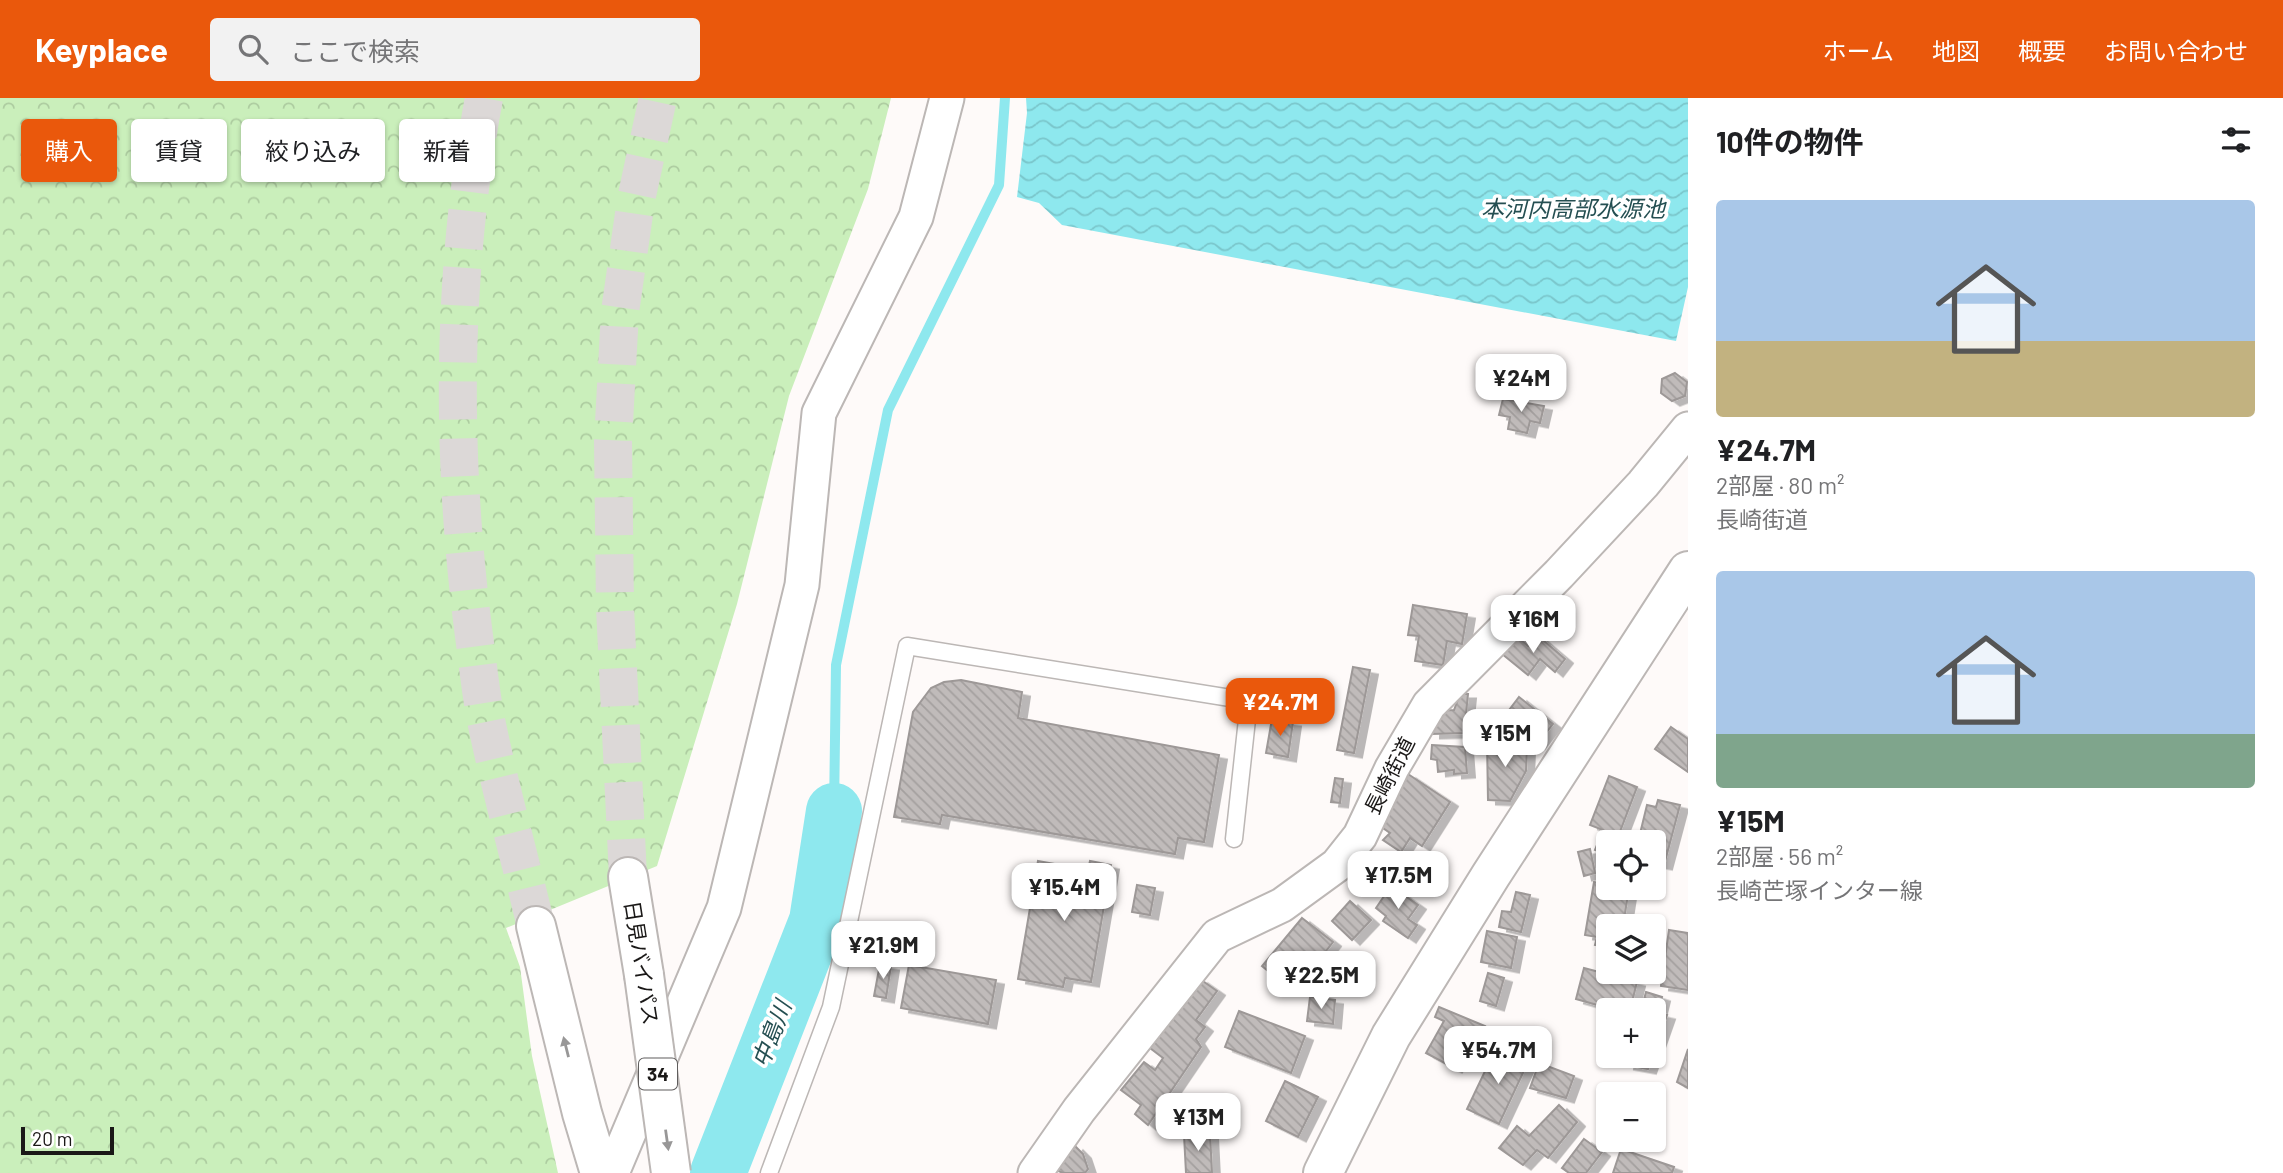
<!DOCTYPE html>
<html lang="ja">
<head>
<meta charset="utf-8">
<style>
  body { margin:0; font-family:Barlow,"Noto Sans JP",sans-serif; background:#f2f2f2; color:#202124; height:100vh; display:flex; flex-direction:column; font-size:26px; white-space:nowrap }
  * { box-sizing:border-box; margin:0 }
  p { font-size:23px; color:#757577 }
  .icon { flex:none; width:38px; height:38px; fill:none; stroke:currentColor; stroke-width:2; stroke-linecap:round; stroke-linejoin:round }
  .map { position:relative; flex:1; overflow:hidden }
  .side { display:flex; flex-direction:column; background:#fff; width:595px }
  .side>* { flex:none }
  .hud { position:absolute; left:21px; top:21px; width:665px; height:63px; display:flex; gap:14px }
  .controls { position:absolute; left:1596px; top:732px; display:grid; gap:14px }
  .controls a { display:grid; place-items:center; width:70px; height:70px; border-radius:7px; background:#fff; box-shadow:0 2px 5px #0004; font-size:35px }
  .scale { position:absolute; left:21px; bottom:18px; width:93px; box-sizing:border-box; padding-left:7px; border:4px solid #1a1817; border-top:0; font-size:19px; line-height:24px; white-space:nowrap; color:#1a1817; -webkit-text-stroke:5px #fff; paint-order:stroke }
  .price { position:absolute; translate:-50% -60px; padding:0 16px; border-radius:14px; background:#fff; color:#222; font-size:23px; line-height:46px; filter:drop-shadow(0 2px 4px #0008) }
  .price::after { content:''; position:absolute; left:50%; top:42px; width:21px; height:16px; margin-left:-10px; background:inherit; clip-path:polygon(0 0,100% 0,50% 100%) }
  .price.on { background:#ea580c; color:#fff }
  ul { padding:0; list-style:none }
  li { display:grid; align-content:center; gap:14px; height:371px; padding:0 28px }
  li span { display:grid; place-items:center; height:217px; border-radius:7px; color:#555 }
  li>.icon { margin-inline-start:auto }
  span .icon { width:126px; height:126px; fill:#fffc; stroke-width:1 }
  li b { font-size:30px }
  h2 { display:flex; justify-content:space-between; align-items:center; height:84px; padding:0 28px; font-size:30px }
  .tag { padding:0 24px; border-radius:7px; background:#fff; box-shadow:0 2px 5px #0004; font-size:24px; line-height:63px }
  .tag.on { background:#ea580c; color:#fff }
  header { display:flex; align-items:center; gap:42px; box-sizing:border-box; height:98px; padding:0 35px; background:#ea580c; color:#fff }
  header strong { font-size:33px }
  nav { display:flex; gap:38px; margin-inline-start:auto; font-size:24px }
  .search { width:490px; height:63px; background:#f2f2f2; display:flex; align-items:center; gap:18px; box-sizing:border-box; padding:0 24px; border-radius:7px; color:#757577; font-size:26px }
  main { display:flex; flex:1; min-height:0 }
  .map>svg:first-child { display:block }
</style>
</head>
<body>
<header>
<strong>Keyplace</strong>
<div class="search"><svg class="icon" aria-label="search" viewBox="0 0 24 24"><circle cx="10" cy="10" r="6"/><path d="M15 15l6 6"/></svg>ここで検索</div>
<nav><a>ホーム</a><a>地図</a><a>概要</a><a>お問い合わせ</a></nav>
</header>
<main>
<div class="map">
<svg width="1688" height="1075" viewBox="0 0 1688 1075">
  <defs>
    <pattern id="forest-crowns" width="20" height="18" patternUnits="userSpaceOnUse" patternTransform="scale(1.75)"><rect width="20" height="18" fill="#caefbb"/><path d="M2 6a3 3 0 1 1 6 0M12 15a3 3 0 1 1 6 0" fill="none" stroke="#adcca0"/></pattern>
    <pattern id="water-waves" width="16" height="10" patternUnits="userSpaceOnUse" patternTransform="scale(1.75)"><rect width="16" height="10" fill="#8ee8ee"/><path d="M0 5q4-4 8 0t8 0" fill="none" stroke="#7ac6cb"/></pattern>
    <pattern id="building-back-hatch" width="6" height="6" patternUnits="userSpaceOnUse" patternTransform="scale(1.75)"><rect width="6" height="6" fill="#c0bbba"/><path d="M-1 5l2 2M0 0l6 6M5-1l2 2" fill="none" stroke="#a4a09f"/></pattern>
    <filter id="shadow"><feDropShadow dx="8" dy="4.5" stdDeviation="0" flood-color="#0004"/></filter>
  </defs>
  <rect width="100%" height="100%" fill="#fefaf9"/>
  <polygon fill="url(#forest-crowns)" points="0,0 891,0 868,91 789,298 737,506 657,768 506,830 520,869 532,958 558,1075 0,1075"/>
  <polygon fill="url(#water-waves)" points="1026,0 1688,0 1688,189 1676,243 1062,127 1039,105 1017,99 1027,15"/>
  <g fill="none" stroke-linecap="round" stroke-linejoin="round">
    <polyline stroke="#8ee8ee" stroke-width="10" points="834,713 836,567 888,312 999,87 1005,0"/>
    <polyline stroke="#8ee8ee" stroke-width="56" points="718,1075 817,823 834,713"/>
  </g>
  <g fill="url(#building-back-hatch)" stroke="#9d9897" stroke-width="2" filter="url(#shadow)">
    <polygon points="1675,275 1687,284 1685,298 1672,303 1661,295 1662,281"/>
    <polygon points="1503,301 1544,308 1540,325 1530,323 1527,335 1508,331 1510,319 1499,317"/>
    <polygon points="1413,507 1467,516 1462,546 1447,543 1443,567 1415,563 1419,538 1408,537"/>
    <polygon points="1537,537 1565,561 1555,574 1540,561 1528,577 1502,556 1517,539 1528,548"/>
    <polygon points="1353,569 1370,572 1354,655 1337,652"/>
    <polygon points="961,582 1022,594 1018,620 1219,657 1204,744 1178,740 1175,756 942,717 940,726 894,719 913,614 931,590 944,584"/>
    <polygon points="1460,596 1468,596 1464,635 1432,636 1433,613 1454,612"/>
    <polygon points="1519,599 1553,626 1537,646 1503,620"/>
    <polygon points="1272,621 1293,624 1288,659 1266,655"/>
    <polygon points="1671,629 1688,641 1688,674 1655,651"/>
    <polygon points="1514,643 1527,650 1526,673 1510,703 1488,702 1487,644"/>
    <polygon points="1432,647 1465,649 1467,675 1454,676 1454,672 1438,674 1437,662 1431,661"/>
    <polygon points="1408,676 1450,704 1422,748 1410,740 1401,754 1383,742 1390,735 1377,726"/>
    <polygon points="1609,678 1637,689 1616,744 1608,744 1608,757 1595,752 1603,732 1590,727"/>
    <polygon points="1335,680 1343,681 1340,705 1331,704"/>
    <polygon points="1658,702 1680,707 1664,767 1654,765 1654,744 1638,744 1647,707 1656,709"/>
    <polygon points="1590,751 1595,775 1584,778 1578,754"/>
    <polygon points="1038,763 1088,772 1090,763 1111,767 1091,884 1065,880 1063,889 1018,881"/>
    <polygon points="1594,784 1608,787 1608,789 1629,790 1623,828 1608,828 1608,849 1595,847 1597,839 1585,837"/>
    <polygon points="1137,787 1155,790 1150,817 1132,814"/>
    <polygon points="1391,788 1418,807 1408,821 1417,827 1408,840 1383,823 1386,818 1376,810"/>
    <polygon points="1516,794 1530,797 1521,834 1499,829 1502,813 1511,814"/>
    <polygon points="1350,803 1371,822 1352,842 1332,823"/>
    <polygon points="1302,820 1333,844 1312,871 1296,859 1278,881 1262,868"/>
    <polygon points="1669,832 1688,835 1688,892 1661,888"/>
    <polygon points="1487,833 1517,839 1511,870 1481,864"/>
    <polygon points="880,866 891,868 886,900 874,898"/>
    <polygon points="909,867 996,882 988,926 901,910"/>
    <polygon points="1584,870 1637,884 1630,912 1615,912 1576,901"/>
    <polygon points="1488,875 1504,880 1496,908 1480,903"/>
    <polygon points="1200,881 1217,893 1196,922 1205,929 1196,941 1201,949 1148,1027 1135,1016 1141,1007 1121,992 1144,964 1155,972 1163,960 1150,950"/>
    <polygon points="1646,894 1662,899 1658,915 1667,917 1654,954 1654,912 1641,912"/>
    <polygon points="1310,899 1335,902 1333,926 1307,923"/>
    <polygon points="1439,909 1485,928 1480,938 1473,935 1454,970 1426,955 1444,923 1435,919"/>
    <polygon points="1239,913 1305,938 1291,975 1225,949"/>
    <polygon points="1496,950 1528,964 1499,1026 1467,1011"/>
    <polygon points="1688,951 1688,990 1677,984"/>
    <polygon points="1628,957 1653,957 1648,971 1626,967"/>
    <polygon points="1539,965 1574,978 1566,1000 1530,990"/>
    <polygon points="1285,983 1318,999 1298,1039 1266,1023"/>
    <polygon points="1559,1007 1577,1024 1548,1060 1537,1052 1523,1067 1499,1050 1517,1028 1529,1038"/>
    <polygon points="1210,1035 1212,1075 1186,1075 1184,1037"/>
    <polygon points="1584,1041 1602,1054 1586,1075 1569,1075 1562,1070"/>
    <polygon points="1075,1048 1083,1056 1088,1071 1085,1075 1063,1075 1056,1072"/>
    <polygon points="1621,1051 1674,1069 1672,1075 1613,1075"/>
  </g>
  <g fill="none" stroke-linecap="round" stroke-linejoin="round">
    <g stroke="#dcd8d7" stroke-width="38" stroke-dasharray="38 19" stroke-linecap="butt">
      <path d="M 484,0 C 451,176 451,361 474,538 C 478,567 481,598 487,627 C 501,694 520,761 536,828"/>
      <polyline points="628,779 615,509 613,343 620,214 636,102 658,0"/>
    </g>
    <g stroke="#bcb7b5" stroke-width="19">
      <polyline id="lane" points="769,1075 831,909 907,548 1249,603 1234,741"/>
    </g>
    <g stroke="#bcb7b5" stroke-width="37">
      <g id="street">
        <polyline points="612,1075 724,810 802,487 819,315 916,119 947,0"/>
        <polyline points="1035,1075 1079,1012 1217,838 1282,807 1337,767 1360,738 1392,670 1429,607 1559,476 1643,386 1688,331"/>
      </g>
    </g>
    <g stroke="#bcb7b5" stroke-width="42">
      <polyline id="secondary" points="1323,1075 1391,938 1491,777 1688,473"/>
    </g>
    <g stroke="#bcb7b5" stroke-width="42">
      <g id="highway">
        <polyline points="628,779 644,877"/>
        <polyline points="536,828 582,1015 600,1075"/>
      </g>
    </g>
    <use href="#lane" stroke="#fff" stroke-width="16"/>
    <use href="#street" stroke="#fff" stroke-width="33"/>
    <use href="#secondary" stroke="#fff" stroke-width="38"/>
    <use href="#highway" stroke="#fff" stroke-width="38"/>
    <g stroke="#bcb7b5" stroke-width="42" stroke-linecap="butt">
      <polyline id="highway-bridge" points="644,877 671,1075"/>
    </g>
    <use href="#highway-bridge" stroke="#fff" stroke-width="38"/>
  </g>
  <defs><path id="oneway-solid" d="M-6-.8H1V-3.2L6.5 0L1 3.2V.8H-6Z" transform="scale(1.75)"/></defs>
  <g fill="#989797">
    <use href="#oneway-solid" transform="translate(566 949) rotate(-104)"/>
    <use href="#oneway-solid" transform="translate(667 1042) rotate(82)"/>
  </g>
  <g text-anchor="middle" stroke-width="7" stroke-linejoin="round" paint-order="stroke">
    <rect fill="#fff" stroke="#5f5d5d" stroke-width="2" x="639" y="960.5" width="38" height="31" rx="5"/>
    <g font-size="19" font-weight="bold" fill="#1a1817">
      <text x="658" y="983">34</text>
    </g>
    <g font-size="21" fill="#1a1817" stroke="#fff">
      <text transform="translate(1390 678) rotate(-63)" y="7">長崎街道</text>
      <text transform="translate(641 865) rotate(81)" y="7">日見バイパス</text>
    </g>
    <g font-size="23" font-style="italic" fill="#254f52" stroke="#fff">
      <text x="1573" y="119">本河内高部水源池</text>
      <text transform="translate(772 936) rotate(-69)" y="8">中島川</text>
    </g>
  </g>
</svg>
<div class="controls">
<a><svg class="icon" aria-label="locate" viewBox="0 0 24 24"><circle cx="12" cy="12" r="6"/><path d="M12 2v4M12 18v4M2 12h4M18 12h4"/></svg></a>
<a><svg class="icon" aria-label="layers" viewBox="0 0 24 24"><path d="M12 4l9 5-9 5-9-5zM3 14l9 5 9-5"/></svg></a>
<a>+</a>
<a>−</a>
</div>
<div class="scale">20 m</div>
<b class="price" style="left:1521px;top:316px">¥24M</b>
<b class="price" style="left:1533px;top:557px">¥16M</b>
<b class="price on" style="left:1280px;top:640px">¥24.7M</b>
<b class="price" style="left:1505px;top:671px">¥15M</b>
<b class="price" style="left:1398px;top:813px">¥17.5M</b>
<b class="price" style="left:1064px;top:825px">¥15.4M</b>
<b class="price" style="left:883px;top:883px">¥21.9M</b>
<b class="price" style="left:1321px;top:913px">¥22.5M</b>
<b class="price" style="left:1498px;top:988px">¥54.7M</b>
<b class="price" style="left:1198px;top:1055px">¥13M</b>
<div class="hud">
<a class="tag on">購入</a>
<a class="tag">賃貸</a>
<a class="tag">絞り込み</a>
<a class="tag">新着</a>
</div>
</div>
<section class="side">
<h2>10件の物件<svg class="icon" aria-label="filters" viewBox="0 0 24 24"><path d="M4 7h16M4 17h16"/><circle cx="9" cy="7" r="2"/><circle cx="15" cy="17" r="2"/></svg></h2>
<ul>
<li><span style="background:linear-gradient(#a9c7e8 65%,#c2b280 0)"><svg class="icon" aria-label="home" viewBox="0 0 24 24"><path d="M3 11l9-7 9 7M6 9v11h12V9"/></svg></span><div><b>¥24.7M</b><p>2部屋 · 80 m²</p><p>長崎街道</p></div></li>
<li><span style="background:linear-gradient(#a9c7e8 75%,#7fa58c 0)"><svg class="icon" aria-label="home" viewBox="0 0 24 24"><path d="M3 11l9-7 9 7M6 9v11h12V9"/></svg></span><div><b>¥15M</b><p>2部屋 · 56 m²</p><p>長崎芒塚インター線</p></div></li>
</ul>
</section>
</main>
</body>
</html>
